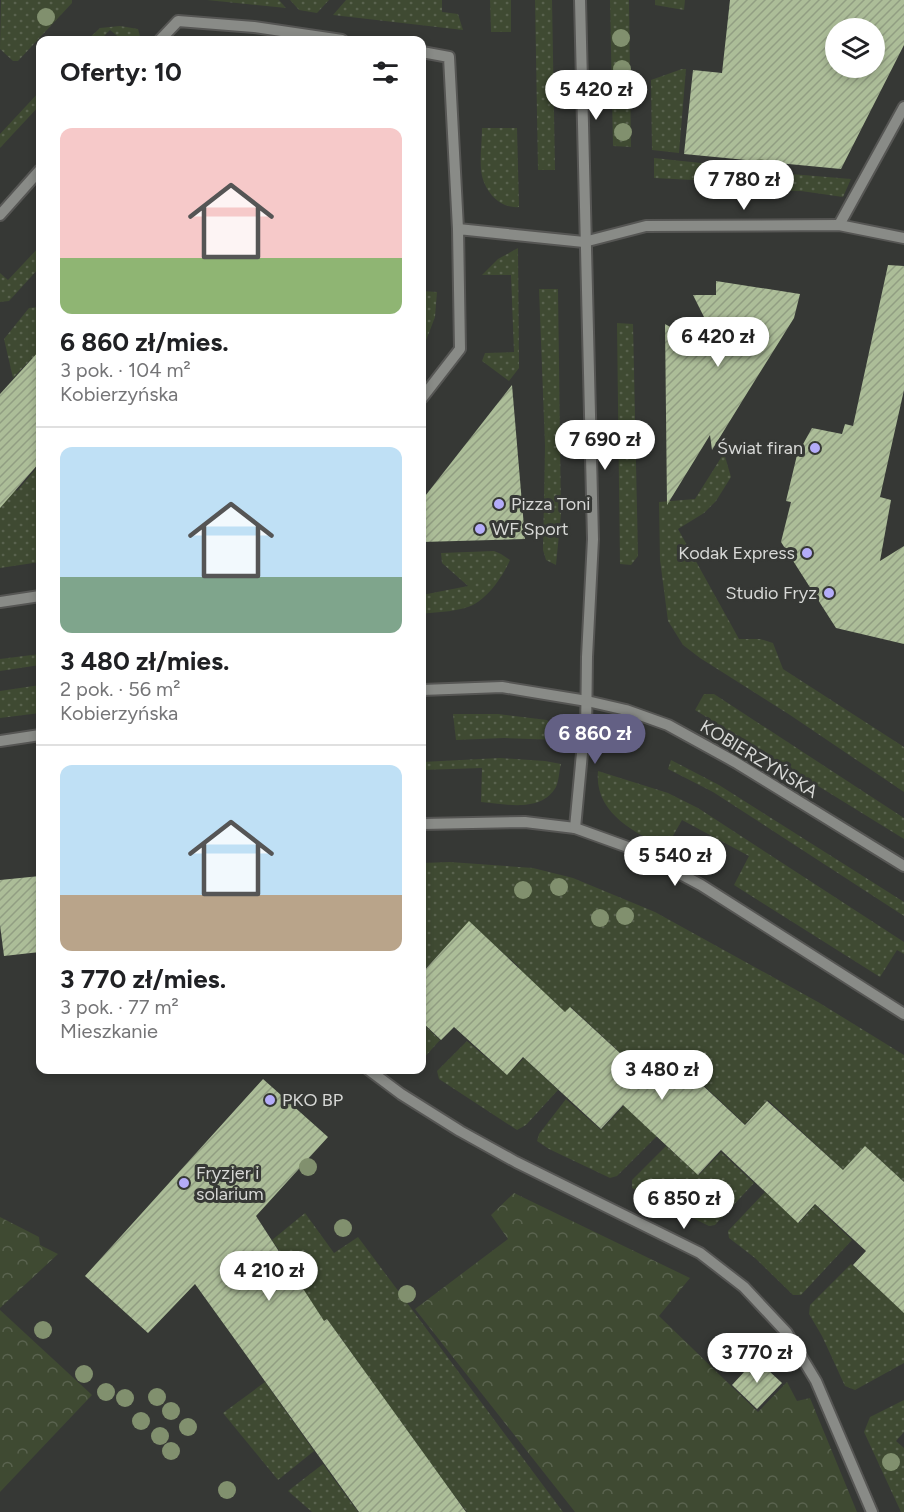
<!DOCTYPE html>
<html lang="pl">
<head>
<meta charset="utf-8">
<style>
  body { margin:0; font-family:Figtree,sans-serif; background:#f2f2f2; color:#202124; height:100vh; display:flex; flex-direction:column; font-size:22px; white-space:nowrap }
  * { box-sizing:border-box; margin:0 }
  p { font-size:20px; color:#757577 }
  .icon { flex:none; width:33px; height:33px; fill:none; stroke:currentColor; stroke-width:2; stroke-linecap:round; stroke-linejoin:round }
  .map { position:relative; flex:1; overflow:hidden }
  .side { position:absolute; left:36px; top:36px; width:390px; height:1038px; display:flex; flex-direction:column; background:#fff; border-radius:12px; box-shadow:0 3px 9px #0003 }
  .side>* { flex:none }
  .controls { position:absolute; left:825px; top:18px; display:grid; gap:12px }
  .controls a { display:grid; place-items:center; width:60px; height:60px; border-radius:50%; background:#fff; box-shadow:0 3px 9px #0003; font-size:30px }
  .price { position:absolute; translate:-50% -51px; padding:0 14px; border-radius:21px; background:#fff; color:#222; font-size:20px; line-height:39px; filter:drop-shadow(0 2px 3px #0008) }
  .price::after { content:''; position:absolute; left:50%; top:36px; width:18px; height:14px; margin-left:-9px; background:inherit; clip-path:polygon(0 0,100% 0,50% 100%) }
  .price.on { background:#636084; color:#fff }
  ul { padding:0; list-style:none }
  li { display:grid; align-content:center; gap:12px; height:318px; padding:0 24px }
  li+li { border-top:2px solid #e0e0e0 }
  li span { display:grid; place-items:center; height:186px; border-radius:12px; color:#555 }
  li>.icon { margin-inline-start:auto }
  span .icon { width:108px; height:108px; fill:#fffc; stroke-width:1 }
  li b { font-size:26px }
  h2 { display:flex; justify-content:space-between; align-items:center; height:72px; padding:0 24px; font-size:26px }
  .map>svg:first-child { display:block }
</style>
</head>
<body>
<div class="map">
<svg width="904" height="1512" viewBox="0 0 904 1512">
  <defs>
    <pattern id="grass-dots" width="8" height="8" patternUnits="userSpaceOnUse" patternTransform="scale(1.5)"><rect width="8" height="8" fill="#3f4a32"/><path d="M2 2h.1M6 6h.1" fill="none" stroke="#5a634f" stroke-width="1.8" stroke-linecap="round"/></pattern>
    <pattern id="park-crowns" width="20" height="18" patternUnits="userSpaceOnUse" patternTransform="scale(1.5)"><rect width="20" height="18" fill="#3f4a32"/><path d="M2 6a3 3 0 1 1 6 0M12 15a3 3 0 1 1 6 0" fill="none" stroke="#5a634f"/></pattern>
    <pattern id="building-hatch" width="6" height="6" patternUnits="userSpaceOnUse" patternTransform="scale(1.5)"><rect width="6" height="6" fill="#acbd98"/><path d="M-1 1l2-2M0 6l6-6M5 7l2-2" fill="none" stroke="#919e82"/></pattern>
  </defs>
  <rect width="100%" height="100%" fill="#363835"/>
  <g fill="url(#grass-dots)">
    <polygon points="1,0 72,0 72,3 18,61 13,61 0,49"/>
    <polygon points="207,0 279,0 286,8"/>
    <polygon points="290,0 329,0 317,13 299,10"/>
    <polygon points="346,0 442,0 442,12 458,14 463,30 333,15"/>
    <polygon points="490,0 511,0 511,32 491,32"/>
    <polygon points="535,0 552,0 555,170 538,170"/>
    <polygon points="610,0 629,0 631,147 613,146"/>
    <polygon points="655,0 685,0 684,10 655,5"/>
    <polygon points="120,26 138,29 141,40 122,40 110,30 100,40 87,40 100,28"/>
    <polygon points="682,69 686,69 679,153 652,150 651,80"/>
    <polygon points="40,91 40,105 0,148 0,134"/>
    <path d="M 482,128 L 517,128 L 519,207 C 501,209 486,193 482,176 C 479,161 482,143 482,128 Z"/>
    <polygon points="654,158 748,168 753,172 751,183 654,178"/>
    <polygon points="791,174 851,179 843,197 801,191 790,191"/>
    <polygon points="40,246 40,267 9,301 0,302 0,273 8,280"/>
    <polygon points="518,248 519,368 509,381 482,361 485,353 514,352 511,275 482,275 498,259"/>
    <polygon points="539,289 558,289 561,514 556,565 546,560 543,550 545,446"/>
    <polygon points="422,291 437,292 435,317 422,351"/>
    <polygon points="38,307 40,309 40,359 38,363 32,358 13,378 4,339 29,308"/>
    <polygon points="617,323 633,324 638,556 631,565 620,564"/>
    <polygon points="724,453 731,477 716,501 704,513 678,529 739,639 760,639 773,643 783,669 904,747 904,792 790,715 700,658 683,645 668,621 660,560 659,502 695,499"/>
    <polygon points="40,464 40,562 0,568 0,475 17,491"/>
    <path d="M 494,551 L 501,554 L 510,560 C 502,578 485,603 465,608 C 451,612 436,612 422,614 L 422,595 L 468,586 L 442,563 L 441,553 Z"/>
    <polygon points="40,654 40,665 0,671 0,659"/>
    <polygon points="40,685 40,713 0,718 0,691"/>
    <polygon points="704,694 714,694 904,818 904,839 695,710"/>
    <polygon points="453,714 498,714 547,720 560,734 559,740 504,738 456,740"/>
    <path d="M 500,758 L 545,761 L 561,764 C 559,771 559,781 556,787 C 541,813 506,804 481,802 L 482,768 L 422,770 L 422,762 Z"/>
    <polygon points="671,760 719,785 904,902 904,916 713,792 668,769"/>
    <path d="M 598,771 L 668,793 L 698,808 L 904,942 L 904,954 L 897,950 L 880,977 L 734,885 L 749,856 L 682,820 L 666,848 C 634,832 594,813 598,771 Z"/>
    <polygon points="450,862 533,868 573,878 655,912 818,1002 904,1055 904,1182 865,1146 843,1170 768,1100 745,1124 668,1052 645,1076 571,1007 559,1019 512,975 519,967 469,922 422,972 422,863"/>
    <polygon points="422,1023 440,1040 422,1060"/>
    <polygon points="467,1041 507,1075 524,1058 558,1090 526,1125 517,1130 439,1079 437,1071"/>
    <polygon points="566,1099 601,1130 624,1106 657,1136 617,1176 610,1178 549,1149 537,1141 539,1134"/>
    <polygon points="666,1146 699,1175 721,1152 754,1183 715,1225 709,1226 632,1188 632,1180"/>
    <polygon points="765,1192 799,1223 815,1205 852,1240 801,1295 793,1295 755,1258 729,1238 728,1231"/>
    <polygon points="305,1213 334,1253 358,1237 563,1512 467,1512 444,1482 412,1450 418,1445 386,1402 354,1367 359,1363 327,1319 321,1322 293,1284 299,1279 272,1240"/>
    <polygon points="851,1264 897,1306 904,1300 904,1363 855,1390 845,1386 822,1336 809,1314 810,1305"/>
    <polygon points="265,1382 314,1451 278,1480 223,1413"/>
    <polygon points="904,1400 904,1432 896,1441 904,1448 904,1512 901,1512 864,1432 870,1417"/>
    <polygon points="323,1464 358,1512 312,1512 288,1491"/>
  </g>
  <g fill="url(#park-crowns)">
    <polygon points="514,1193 690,1278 659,1316 758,1412 787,1382 797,1401 810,1398 857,1512 575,1512 415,1309 508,1239 491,1215"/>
    <polygon points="0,1217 39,1237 40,1245 58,1254 0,1308"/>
    <polygon points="0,1310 92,1395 0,1492"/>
  </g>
  <g fill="url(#building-hatch)" fill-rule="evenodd">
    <path d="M 730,0 L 904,0 L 904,45 L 841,169 L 684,154 L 693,70 L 722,73 ZM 836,28 L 874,28 L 874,68 L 836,68 Z"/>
    <polygon points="888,265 904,266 904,390 880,497 891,500 880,561 904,546 904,644 836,628 781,542 791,502 786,501 797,455 812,428 842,434 845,424 853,426"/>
    <polygon points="716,281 800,294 794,318 749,390 712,450 710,435 667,505 665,324 724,357 693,295 716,295"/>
    <polygon points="40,350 40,462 0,508 0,394"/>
    <polygon points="512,385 525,539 422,542 422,500"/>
    <polygon points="40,876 40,952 4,956 0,925 0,880"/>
    <polygon points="469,921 565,1012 570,1007 646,1077 668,1053 745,1125 767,1101 843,1170 865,1146 904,1182 904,1313 853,1265 866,1251 815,1204 798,1223 721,1150 698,1175 623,1105 601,1129 523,1057 507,1075 454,1027 441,1040 422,1022 422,973"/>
    <polygon points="263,1079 328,1137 256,1216 324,1321 327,1319 466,1512 359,1512 195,1284 148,1333 85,1276"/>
    <polygon points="756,1359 782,1383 757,1409 732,1385"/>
  </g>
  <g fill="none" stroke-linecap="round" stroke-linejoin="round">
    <g stroke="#565654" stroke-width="14">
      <g id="minor">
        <polyline points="160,40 178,21 254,27 342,40"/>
        <polyline points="422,52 449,57 458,229"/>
        <polyline points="0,215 40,170"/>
        <polyline points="839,225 904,107"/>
        <polyline points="422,398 460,349 458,229 584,242 646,226 839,225 904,238"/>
        <polyline points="0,602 40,596"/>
        <polyline points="422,690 502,687 587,701 626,710 668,725 735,762 904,866"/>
        <polyline points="0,741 40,735"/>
        <polyline points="422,824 525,822 575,828 636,850 701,885 904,1014"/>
        <polyline points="575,828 582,753 586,735 587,657 593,539 580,0"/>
        <polyline points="369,1070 401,1094 460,1131 516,1162 700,1253 744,1287 787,1333 816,1381 872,1512"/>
      </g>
    </g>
    <use href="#minor" stroke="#898b87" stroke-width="10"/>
  </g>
  <g fill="#81906e">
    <circle cx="46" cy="17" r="9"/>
    <circle cx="621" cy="38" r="9"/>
    <circle cx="622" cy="69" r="9"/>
    <circle cx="623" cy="100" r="9"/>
    <circle cx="623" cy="132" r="9"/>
    <circle cx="760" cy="168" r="9"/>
    <circle cx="559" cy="887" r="9"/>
    <circle cx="523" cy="890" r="9"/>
    <circle cx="625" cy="916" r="9"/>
    <circle cx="600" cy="918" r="9"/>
    <circle cx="308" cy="1167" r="9"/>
    <circle cx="343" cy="1228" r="9"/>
    <circle cx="407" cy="1294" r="9"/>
    <circle cx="43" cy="1330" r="9"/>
    <circle cx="84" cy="1374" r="9"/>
    <circle cx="106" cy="1392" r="9"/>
    <circle cx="157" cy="1397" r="9"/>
    <circle cx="125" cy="1398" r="9"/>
    <circle cx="171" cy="1411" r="9"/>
    <circle cx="141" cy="1421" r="9"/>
    <circle cx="188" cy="1427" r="9"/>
    <circle cx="160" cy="1436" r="9"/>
    <circle cx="171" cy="1451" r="9"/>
    <circle cx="891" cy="1462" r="9"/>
    <circle cx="227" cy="1490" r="9"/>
  </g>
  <g fill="#b4acf9" stroke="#363835" stroke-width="2">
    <circle cx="815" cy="448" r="6"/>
    <circle cx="499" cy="504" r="6"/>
    <circle cx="480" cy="529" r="6"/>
    <circle cx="807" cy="553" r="6"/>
    <circle cx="829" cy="593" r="6"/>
    <circle cx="270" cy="1100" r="6"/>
    <circle cx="184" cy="1183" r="6"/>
  </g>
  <g text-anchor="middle" stroke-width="6" stroke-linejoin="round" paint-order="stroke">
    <g font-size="18" fill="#d7d8d6" stroke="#363835" text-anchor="start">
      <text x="803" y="454" text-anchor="end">Świat firan</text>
      <text x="511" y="510">Pizza Toni</text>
      <text x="492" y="535">WF Sport</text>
      <text x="795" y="559" text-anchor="end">Kodak Express</text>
      <text x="817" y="599" text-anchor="end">Studio Fryz</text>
      <text x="282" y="1106">PKO BP</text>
      <text x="196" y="1179">Fryzjer i<tspan x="196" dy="21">solarium</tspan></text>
    </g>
    <g font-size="18" fill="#d7d8d6" stroke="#363835">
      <text transform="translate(759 759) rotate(31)" y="6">KOBIERZYŃSKA</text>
    </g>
  </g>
</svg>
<div class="controls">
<a><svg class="icon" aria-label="layers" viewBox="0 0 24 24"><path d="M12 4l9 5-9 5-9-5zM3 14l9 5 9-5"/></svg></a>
</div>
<b class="price" style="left:596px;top:121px">5 420 zł</b>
<b class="price" style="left:744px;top:211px">7 780 zł</b>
<b class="price" style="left:718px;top:368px">6 420 zł</b>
<b class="price" style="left:605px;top:471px">7 690 zł</b>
<b class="price on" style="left:595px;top:765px">6 860 zł</b>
<b class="price" style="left:675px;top:887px">5 540 zł</b>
<b class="price" style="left:662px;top:1101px">3 480 zł</b>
<b class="price" style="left:684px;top:1230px">6 850 zł</b>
<b class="price" style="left:269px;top:1302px">4 210 zł</b>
<b class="price" style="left:757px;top:1384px">3 770 zł</b>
<section class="side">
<h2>Oferty: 10<svg class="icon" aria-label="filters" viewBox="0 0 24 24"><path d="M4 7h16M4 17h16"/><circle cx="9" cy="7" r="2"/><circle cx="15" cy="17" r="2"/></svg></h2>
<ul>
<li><span style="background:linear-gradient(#f6c9c9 70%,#8fb573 0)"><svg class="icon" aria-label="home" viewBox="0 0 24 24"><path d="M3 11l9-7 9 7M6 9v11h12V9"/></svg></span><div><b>6 860 zł/mies.</b><p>3 pok. · 104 m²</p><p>Kobierzyńska</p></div></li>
<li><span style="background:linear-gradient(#bfe0f5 70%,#7fa58c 0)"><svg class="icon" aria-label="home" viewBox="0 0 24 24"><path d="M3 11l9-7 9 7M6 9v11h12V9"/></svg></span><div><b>3 480 zł/mies.</b><p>2 pok. · 56 m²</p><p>Kobierzyńska</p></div></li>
<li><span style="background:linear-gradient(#bfe0f5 70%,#b9a48a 0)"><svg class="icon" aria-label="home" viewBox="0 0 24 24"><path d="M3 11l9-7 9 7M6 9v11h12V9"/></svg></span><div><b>3 770 zł/mies.</b><p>3 pok. · 77 m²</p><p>Mieszkanie</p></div></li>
</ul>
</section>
</div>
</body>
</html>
